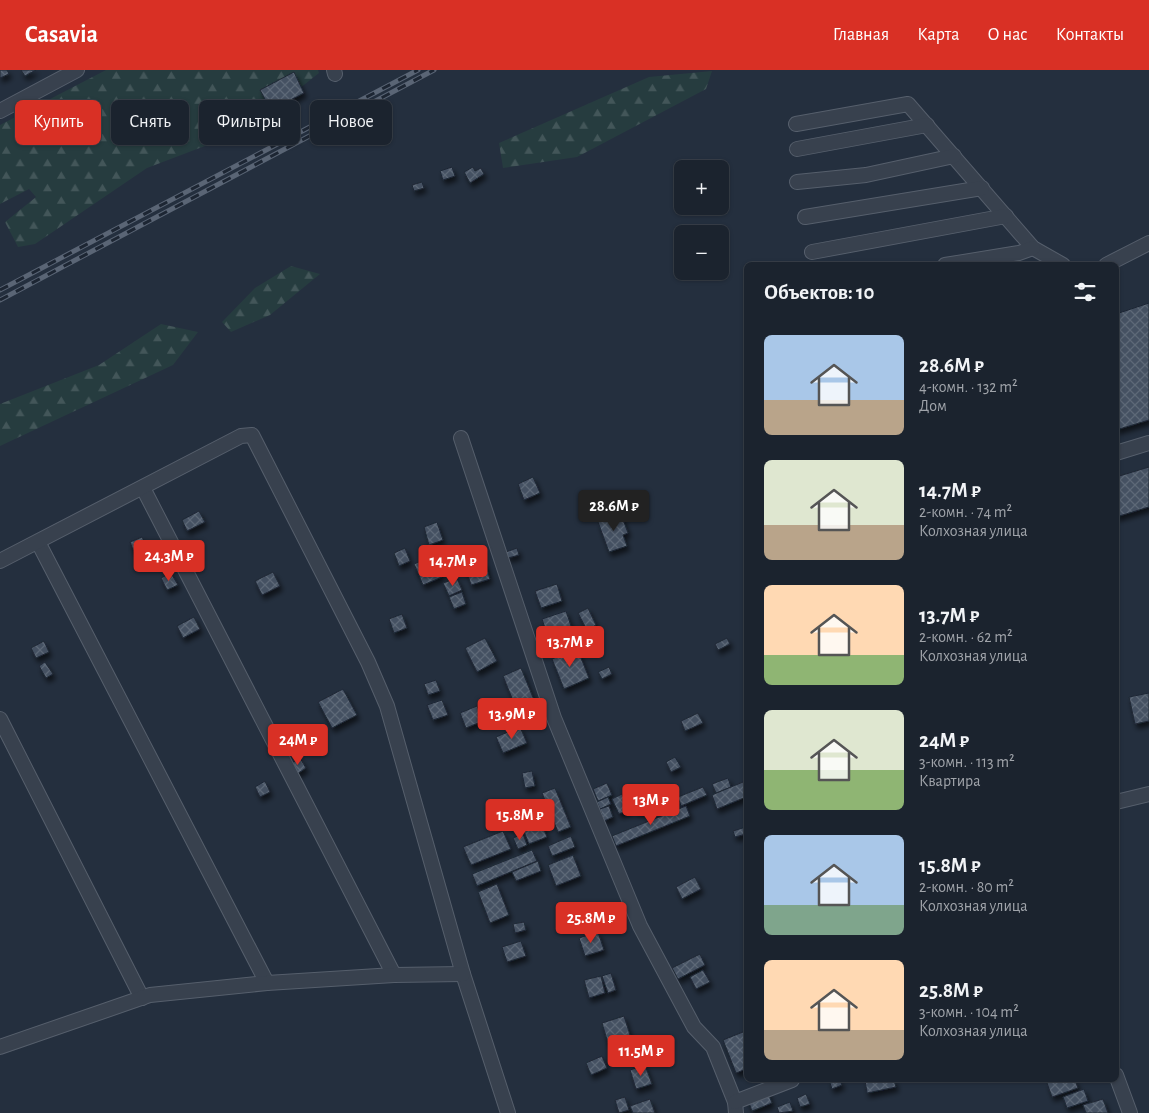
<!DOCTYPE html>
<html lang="ru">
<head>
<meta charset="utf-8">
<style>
  body { margin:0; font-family:"Alegreya Sans",sans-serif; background:#282f3a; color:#f1f3f6; height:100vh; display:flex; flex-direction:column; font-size:19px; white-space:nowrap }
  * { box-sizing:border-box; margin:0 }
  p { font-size:16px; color:#a0a4aa }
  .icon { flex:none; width:28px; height:28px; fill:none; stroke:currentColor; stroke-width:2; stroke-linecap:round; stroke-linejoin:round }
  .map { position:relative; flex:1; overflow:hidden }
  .side { position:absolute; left:744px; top:192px; width:375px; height:820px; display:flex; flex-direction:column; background:#1b232e; border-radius:8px; box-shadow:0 1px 4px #0004,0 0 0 1px #39404a }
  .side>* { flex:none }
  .banner { position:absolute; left:15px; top:30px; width:475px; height:45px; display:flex; gap:10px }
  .tools { position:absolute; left:674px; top:90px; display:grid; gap:10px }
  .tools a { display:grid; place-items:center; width:55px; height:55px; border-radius:8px; background:#1b232e; box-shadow:0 1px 4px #0004,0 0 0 1px #39404a; font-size:25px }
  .price { position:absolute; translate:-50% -42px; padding:0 11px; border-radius:5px; background:#d93025; color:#fff; font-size:16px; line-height:32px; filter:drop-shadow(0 1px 2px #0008) }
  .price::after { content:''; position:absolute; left:50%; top:30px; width:15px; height:11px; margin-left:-8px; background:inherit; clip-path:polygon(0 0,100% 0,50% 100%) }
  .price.selected { background:#222; color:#fff }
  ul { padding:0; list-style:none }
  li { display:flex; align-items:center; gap:15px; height:125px; padding:0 20px }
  li span { display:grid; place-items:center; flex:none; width:140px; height:100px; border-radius:8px; color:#555 }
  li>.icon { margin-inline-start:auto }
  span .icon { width:60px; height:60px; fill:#fffc; stroke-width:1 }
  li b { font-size:21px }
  h2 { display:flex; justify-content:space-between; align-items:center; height:60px; padding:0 20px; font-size:21px }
  .chip { padding:0 18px; border-radius:8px; background:#1b232e; box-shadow:0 1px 4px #0004,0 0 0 1px #39404a; font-size:18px; line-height:45px }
  .chip.selected { background:#d93025; color:#fff }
  header { display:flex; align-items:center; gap:30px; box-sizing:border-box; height:70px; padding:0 25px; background:#d93025; color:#fff }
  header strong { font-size:24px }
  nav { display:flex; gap:28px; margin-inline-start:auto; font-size:18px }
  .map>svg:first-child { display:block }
</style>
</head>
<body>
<header>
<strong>Casavia</strong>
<nav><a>Главная</a><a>Карта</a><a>О нас</a><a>Контакты</a></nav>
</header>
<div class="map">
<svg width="1149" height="1043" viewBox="0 0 1149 1043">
  <defs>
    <pattern id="forest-firs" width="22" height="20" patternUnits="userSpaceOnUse" patternTransform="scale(1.25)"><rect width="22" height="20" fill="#263c3f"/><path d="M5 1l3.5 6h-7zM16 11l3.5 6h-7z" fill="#435659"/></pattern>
    <pattern id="building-cross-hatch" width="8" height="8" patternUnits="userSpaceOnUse" patternTransform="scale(1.25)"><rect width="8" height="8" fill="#455162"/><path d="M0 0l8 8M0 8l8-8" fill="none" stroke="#5d6877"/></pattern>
    <filter id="shadow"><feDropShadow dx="2.5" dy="4.5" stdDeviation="2.5" flood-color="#0009"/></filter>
  </defs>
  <rect width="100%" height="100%" fill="#242f3e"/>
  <g fill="url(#forest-firs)">
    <polygon points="106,0 318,0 319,3 247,60 147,98 35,174 18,177 5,152 36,127 29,119 0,134 0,55"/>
    <polygon points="712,1 706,19 577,87 503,98 499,73 649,7"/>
    <polygon points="291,196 320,204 270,245 231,262 222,252 255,218"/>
    <polygon points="161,254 198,262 173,295 0,376 0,334 99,295"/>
  </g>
  <g fill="url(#building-cross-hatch)" stroke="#1f2835" filter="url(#shadow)">
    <polygon points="0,0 7,0 9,4 0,8"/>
    <polygon points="21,0 36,0 25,6"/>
    <polygon points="294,2 304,23 271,40 260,20"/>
    <polygon points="452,97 455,106 443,110 440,101"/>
    <polygon points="473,97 475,101 481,98 484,104 470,113 464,102"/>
    <polygon points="422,112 424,118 414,121 412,115"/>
    <polygon points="1149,233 1149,350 1116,360 1116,244"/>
    <polygon points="1149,397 1149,437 1116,447 1116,407"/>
    <polygon points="533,407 540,423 524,430 518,414"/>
    <polygon points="199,441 205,452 187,461 182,450"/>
    <polygon points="621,444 628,463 623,465 627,476 609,482 598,452"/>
    <polygon points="437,452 443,470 429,475 424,457"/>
    <polygon points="142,467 147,476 134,482 130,472"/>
    <polygon points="405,478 410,491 399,496 394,483"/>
    <polygon points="517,478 519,485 508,488 506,482"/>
    <polygon points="434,486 442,507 423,515 414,494"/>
    <polygon points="485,493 490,509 471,515 466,499"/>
    <polygon points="273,502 280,516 262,525 255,511"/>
    <polygon points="171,503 178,515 167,520 161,508"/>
    <polygon points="457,508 462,520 449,526 443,513"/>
    <polygon points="557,514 562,531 541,538 535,521"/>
    <polygon points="462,522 466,534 454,539 449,527"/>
    <polygon points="588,538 596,555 587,560 578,543"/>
    <polygon points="566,541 574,565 550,573 542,549"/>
    <polygon points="402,544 407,558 394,563 389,549"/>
    <polygon points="194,547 200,559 183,568 177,556"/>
    <polygon points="485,568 497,591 477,602 465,578"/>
    <polygon points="727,568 730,574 718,580 715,574"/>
    <polygon points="44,571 49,582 36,588 31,578"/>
    <polygon points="577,578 589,608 564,619 552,589"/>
    <polygon points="45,592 53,604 46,608 39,596"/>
    <polygon points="609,597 612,604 602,609 598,602"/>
    <polygon points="521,598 534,630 516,638 503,606"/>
    <polygon points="436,610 440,621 428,625 424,614"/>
    <polygon points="343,619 357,645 332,658 318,632"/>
    <polygon points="1149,623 1149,651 1135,654 1129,627"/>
    <polygon points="442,630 448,645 433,650 427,635"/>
    <polygon points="477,636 483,651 466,658 460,643"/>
    <polygon points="698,643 703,653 685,661 681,651"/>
    <polygon points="520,657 527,673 503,683 496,667"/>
    <polygon points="675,687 681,697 671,702 666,692"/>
    <polygon points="300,688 306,698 297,704 290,694"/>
    <polygon points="532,701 535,716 525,718 522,703"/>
    <polygon points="728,708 731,717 716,723 712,714"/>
    <polygon points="265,711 270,722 260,727 255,717"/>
    <polygon points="743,712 746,727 717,739 712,725"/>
    <polygon points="607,713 612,725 598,731 593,719"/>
    <polygon points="650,717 657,734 637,742 630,725"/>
    <polygon points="703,717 707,725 681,736 678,727"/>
    <polygon points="555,718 571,757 558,762 542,723"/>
    <polygon points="622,724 629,740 619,744 612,729"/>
    <polygon points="608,727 611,734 600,739 597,732"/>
    <polygon points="609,736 613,747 604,751 600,739"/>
    <polygon points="686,736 690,746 616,776 612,766"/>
    <polygon points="496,737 499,742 502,741 503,743 490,749 487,740"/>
    <polygon points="520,737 525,749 509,756 504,744"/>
    <polygon points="541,752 547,767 529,774 523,759"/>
    <polygon points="746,757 746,764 735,767 733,761"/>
    <polygon points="503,761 511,779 471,795 463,777"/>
    <polygon points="523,764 527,775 518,779 513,768"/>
    <polygon points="571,766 575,777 552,786 548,776"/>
    <polygon points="532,780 537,791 477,816 472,804"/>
    <polygon points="573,785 581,806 556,816 548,795"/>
    <polygon points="538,791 541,801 516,811 512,802"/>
    <polygon points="695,807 701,819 682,829 676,817"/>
    <polygon points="497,814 509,845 490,853 478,822"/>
    <polygon points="524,852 526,860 515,863 513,854"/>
    <polygon points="598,862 604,880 585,886 579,868"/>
    <polygon points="521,871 526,886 507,892 502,877"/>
    <polygon points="700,884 705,895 678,909 672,898"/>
    <polygon points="703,900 710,912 696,919 690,907"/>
    <polygon points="611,903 616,920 608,923 602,906"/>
    <polygon points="601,906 605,923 589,928 584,910"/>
    <polygon points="624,946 630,965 608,973 602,953"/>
    <polygon points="743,962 746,971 746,999 736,1003 723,970"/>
    <polygon points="602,986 607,998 591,1005 586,993"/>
    <polygon points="645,995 652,1014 636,1019 630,1000"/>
    <polygon points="829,1010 840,1010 842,1015 832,1019"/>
    <polygon points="865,1010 894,1010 896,1017 867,1023"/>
    <polygon points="1056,1010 1075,1010 1078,1018 1052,1027 1047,1013"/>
    <polygon points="765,1015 772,1033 752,1041 745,1022"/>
    <polygon points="1084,1019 1088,1031 1067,1038 1063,1027"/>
    <polygon points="806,1024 810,1034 800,1037 797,1028"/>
    <polygon points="625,1027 629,1040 619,1043 615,1030"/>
    <polygon points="650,1029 655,1043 633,1043 630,1036"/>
    <polygon points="1103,1029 1108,1043 1086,1043 1083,1035"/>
    <polygon points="790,1032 793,1041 779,1043 777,1037"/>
  </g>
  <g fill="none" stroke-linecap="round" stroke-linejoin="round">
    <g stroke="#565f6c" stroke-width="16">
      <g id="minor">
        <polyline points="334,0 335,4"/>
        <polyline points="0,41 77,0"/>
        <polyline points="796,54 908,34 1033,178 1063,195"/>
        <polyline points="797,79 927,55"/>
        <polyline points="797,112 866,105 954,86"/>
        <polyline points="805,147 982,118"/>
        <polyline points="812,182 1006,146"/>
        <polyline points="945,195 1019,183 1033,178"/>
        <polyline points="1106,195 1149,173"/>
        <polyline points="461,368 554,648 640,856 694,957 713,977 735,1032 736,1043"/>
        <polyline points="1116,383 1149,373"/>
        <polyline points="143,418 394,905"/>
        <polyline points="38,472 267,913"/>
        <polyline points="0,491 241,366 252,365 368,592 387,636 463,904 508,1043"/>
        <polyline points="0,649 142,928"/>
        <polyline points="1116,732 1149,724"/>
        <polyline points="0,977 150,925 267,913 394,905 463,904"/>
        <polyline points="1116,1005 1130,1043"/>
        <polyline points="735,1032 792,1010"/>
      </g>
    </g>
    <use href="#minor" stroke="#38414e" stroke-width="14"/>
    <g stroke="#5a6575" stroke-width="5">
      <g id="rail">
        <polyline points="0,220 418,0"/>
        <polyline points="0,230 434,0"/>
      </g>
    </g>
    <use href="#rail" stroke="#1d2633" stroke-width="3" stroke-dasharray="9" stroke-linecap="butt"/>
  </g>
</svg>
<div class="tools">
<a>+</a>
<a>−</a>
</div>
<b class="price selected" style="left:614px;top:462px">28.6M ₽</b>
<b class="price" style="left:169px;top:512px">24.3M ₽</b>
<b class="price" style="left:453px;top:517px">14.7M ₽</b>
<b class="price" style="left:570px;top:598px">13.7M ₽</b>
<b class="price" style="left:512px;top:670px">13.9M ₽</b>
<b class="price" style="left:298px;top:696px">24M ₽</b>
<b class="price" style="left:651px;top:756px">13M ₽</b>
<b class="price" style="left:520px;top:771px">15.8M ₽</b>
<b class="price" style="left:591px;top:874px">25.8M ₽</b>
<b class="price" style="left:641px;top:1007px">11.5M ₽</b>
<div class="banner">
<a class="chip selected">Купить</a>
<a class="chip">Снять</a>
<a class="chip">Фильтры</a>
<a class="chip">Новое</a>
</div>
<section class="side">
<h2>Объектов: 10<svg class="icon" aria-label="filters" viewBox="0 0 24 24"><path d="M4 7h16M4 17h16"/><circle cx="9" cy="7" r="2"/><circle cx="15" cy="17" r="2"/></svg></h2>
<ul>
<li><span style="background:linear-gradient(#a9c7e8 65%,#b9a48a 0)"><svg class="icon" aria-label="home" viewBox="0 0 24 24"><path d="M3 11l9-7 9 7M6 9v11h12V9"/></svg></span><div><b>28.6M ₽</b><p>4-комн. · 132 m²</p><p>Дом</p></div></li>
<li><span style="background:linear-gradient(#dfe7d0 65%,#b9a48a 0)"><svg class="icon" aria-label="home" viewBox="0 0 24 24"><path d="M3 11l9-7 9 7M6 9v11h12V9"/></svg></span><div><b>14.7M ₽</b><p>2-комн. · 74 m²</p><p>Колхозная улица</p></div></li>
<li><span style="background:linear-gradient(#ffd9b3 70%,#8fb573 0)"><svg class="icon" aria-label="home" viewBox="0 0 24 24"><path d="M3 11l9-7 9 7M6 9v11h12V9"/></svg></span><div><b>13.7M ₽</b><p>2-комн. · 62 m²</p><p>Колхозная улица</p></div></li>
<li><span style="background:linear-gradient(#dfe7d0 60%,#8fb573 0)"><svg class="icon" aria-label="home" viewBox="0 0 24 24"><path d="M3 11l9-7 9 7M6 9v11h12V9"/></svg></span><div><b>24M ₽</b><p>3-комн. · 113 m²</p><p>Квартира</p></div></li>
<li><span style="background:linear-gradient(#a9c7e8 70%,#7fa58c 0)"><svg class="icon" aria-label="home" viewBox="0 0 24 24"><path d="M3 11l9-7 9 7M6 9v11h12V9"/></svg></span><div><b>15.8M ₽</b><p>2-комн. · 80 m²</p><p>Колхозная улица</p></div></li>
<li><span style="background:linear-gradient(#ffd9b3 70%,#b9a48a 0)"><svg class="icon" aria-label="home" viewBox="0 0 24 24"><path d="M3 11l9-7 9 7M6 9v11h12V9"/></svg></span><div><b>25.8M ₽</b><p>3-комн. · 104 m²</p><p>Колхозная улица</p></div></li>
</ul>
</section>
</div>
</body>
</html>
